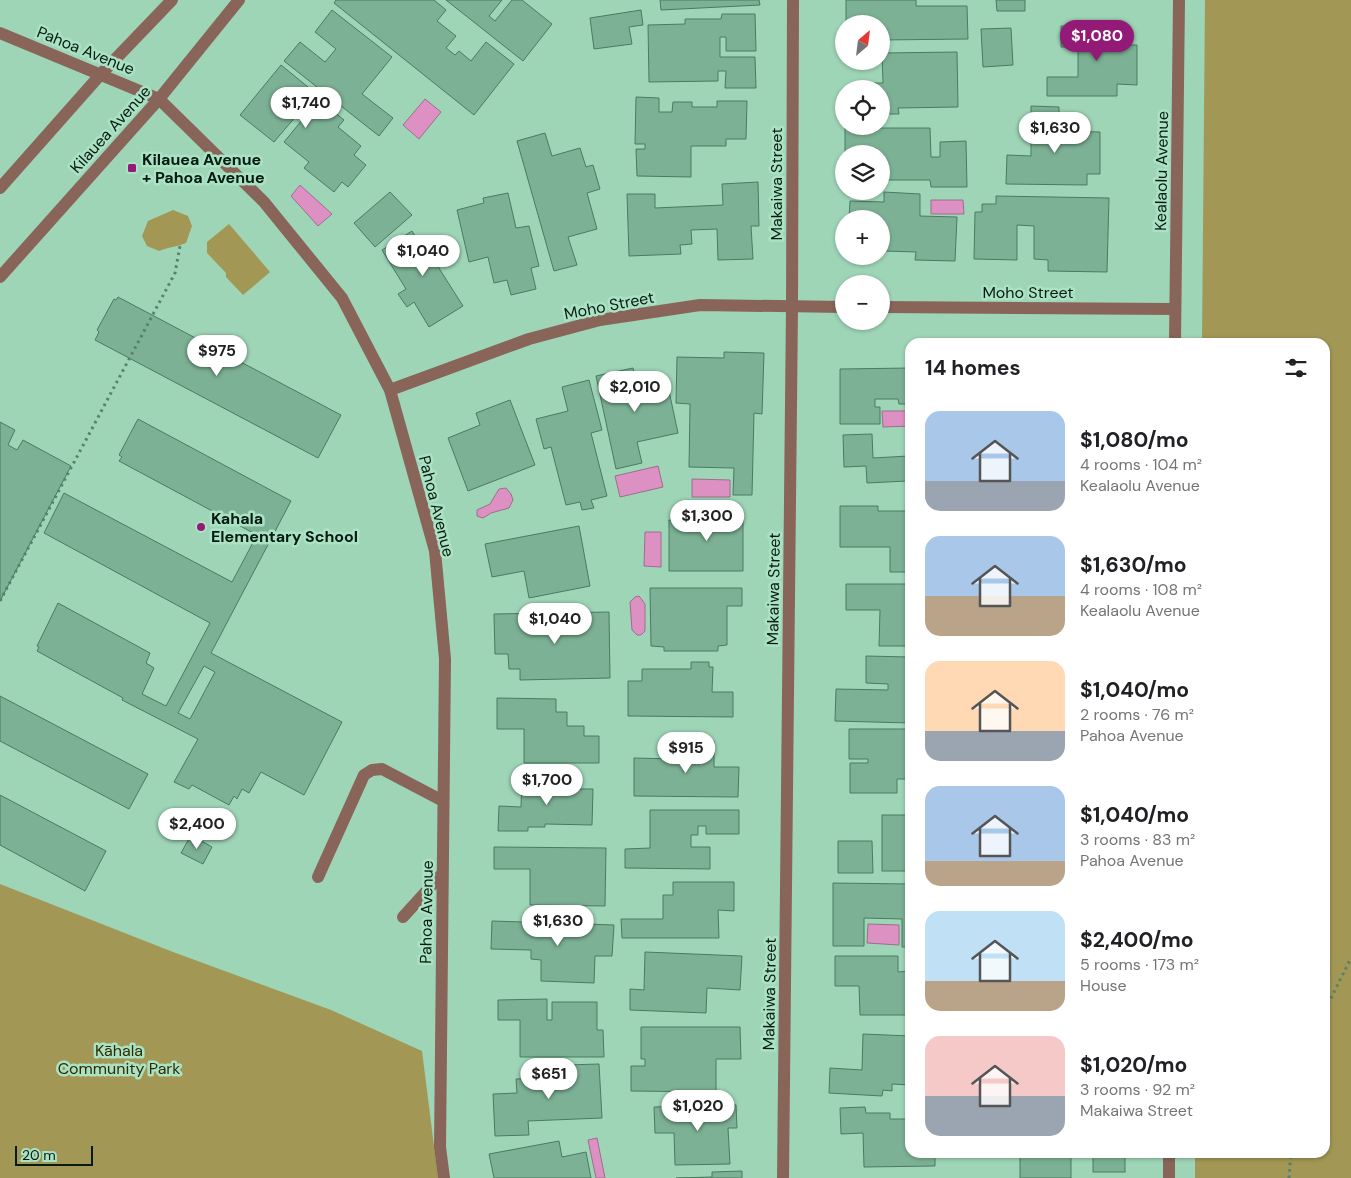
<!DOCTYPE html>
<html lang="en">
<head>
<meta charset="utf-8">
<style>
  body { margin:0; font-family:"DM Sans",sans-serif; background:#f6f6f6; color:#202124; height:100vh; display:flex; flex-direction:column; font-size:19px; white-space:nowrap }
  * { box-sizing:border-box; margin:0 }
  p { font-size:16px; color:#757577 }
  .icon { flex:none; width:28px; height:28px; fill:none; stroke:currentColor; stroke-width:2; stroke-linecap:round; stroke-linejoin:round }
  .map { position:relative; flex:1; overflow:hidden }
  .sheet { position:absolute; left:905px; top:338px; width:425px; height:820px; display:flex; flex-direction:column; background:#fff; border-radius:15px; box-shadow:0 1px 4px #0004 }
  .sheet>* { flex:none }
  .needle { width:32px; rotate:28deg }
  .fabs { position:absolute; left:835px; top:15px; display:grid; gap:10px }
  .fabs a { display:grid; place-items:center; width:55px; height:55px; border-radius:50%; background:#fff; box-shadow:0 1px 4px #0004; font-size:25px }
  .scale { position:absolute; left:15px; bottom:12px; width:78px; box-sizing:border-box; padding-left:5px; border:2px solid #061b11; border-top:0; font-size:14px; line-height:18px; white-space:nowrap; color:#061b11; -webkit-text-stroke:4px #abe2c4; paint-order:stroke }
  .price { position:absolute; translate:-50% -42px; padding:0 11px; border-radius:18px; background:#fff; color:#222; font-size:16px; line-height:32px; filter:drop-shadow(0 1px 2px #0008) }
  .price::after { content:''; position:absolute; left:50%; top:30px; width:15px; height:11px; margin-left:-8px; background:inherit; clip-path:polygon(0 0,100% 0,50% 100%) }
  .price.selected { background:#931a76; color:#fff }
  ul { padding:0; list-style:none }
  li { display:flex; align-items:center; gap:15px; height:125px; padding:0 20px }
  li span { display:grid; place-items:center; flex:none; width:140px; height:100px; border-radius:15px; color:#555 }
  li>.icon { margin-inline-start:auto }
  span .icon { width:60px; height:60px; fill:#fffc; stroke-width:1 }
  li b { font-size:21px }
  h2 { display:flex; justify-content:space-between; align-items:center; height:60px; padding:0 20px; font-size:21px }
  .map>svg:first-child { display:block }
</style>
</head>
<body>
<div class="map">
<svg width="1351" height="1178" viewBox="0 0 1351 1178">
  <rect width="100%" height="100%" fill="#9ed5b7"/>
  <g fill="#a29754">
    <polygon points="1205,0 1351,0 1351,1178 1195,1178 1195,1153 1325,1152 1325,342 1202,342"/>
    <path d="M 173,210 L 188,216 L 192,226 L 186,243 C 177,247 168,247 159,251 L 147,246 L 142,236 L 148,221 Z"/>
    <polygon points="229,224 270,272 243,295 226,277 226,273 207,253 207,242"/>
    <polygon points="0,884 173,952 331,1010 422,1051 438,1178 0,1178"/>
  </g>
  <g fill="#dd91c3" stroke="#9c6e8e">
    <polygon points="425,99 441,112 419,139 403,125"/>
    <polygon points="300,185 332,214 318,226 291,196"/>
    <polygon points="931,200 963,200 964,214 931,214"/>
    <polygon points="882,411 910,411 910,426 883,427"/>
    <polygon points="658,466 663,487 620,497 615,476"/>
    <polygon points="692,479 730,480 730,497 692,497"/>
    <polygon points="506,488 511,494 513,500 509,508 491,513 483,518 477,516 477,510 490,504 499,489"/>
    <polygon points="645,532 661,532 661,567 644,566"/>
    <polygon points="639,596 645,604 645,631 641,635 637,635 632,630 630,602 635,597"/>
    <polygon points="868,924 899,925 899,945 867,943"/>
    <polygon points="597,1138 605,1178 596,1178 588,1140"/>
  </g>
  <g fill="#7cb195" stroke="#487c61" fill-rule="evenodd">
    <polygon points="336,0 434,0 446,10 437,21 456,36 446,48 455,55 459,51 471,61 486,42 514,64 474,115 334,3"/>
    <polygon points="446,0 502,0 489,16 495,21 512,0 522,0 552,24 523,61"/>
    <polygon points="660,0 759,0 760,5 661,10"/>
    <polygon points="846,0 916,0 916,6 967,6 968,39 881,40 881,24 846,24"/>
    <polygon points="996,0 1025,0 1025,11 997,11"/>
    <polygon points="332,10 392,57 362,94 393,118 379,136 284,61 300,42 325,62 336,49 315,32"/>
    <polygon points="641,10 643,25 629,27 632,44 594,49 590,18"/>
    <polygon points="722,14 755,14 756,51 726,51 726,37 720,37 720,57 755,57 756,88 725,88 726,71 718,71 718,81 649,82 648,25 685,24 685,19 721,19"/>
    <polygon points="1061,26 1124,26 1124,45 1137,45 1137,85 1117,84 1117,96 1047,96 1047,77 1078,77 1078,47 1061,47"/>
    <polygon points="1011,28 1013,65 983,67 981,29"/>
    <polygon points="957,52 958,107 898,108 899,114 881,114 881,89 863,89 863,83 883,83 882,53"/>
    <polygon points="281,65 319,96 311,105 315,108 318,104 327,111 329,108 344,120 338,127 361,146 354,155 366,165 348,187 342,182 334,192 304,168 309,162 284,142 307,114 302,109 274,142 240,115"/>
    <polygon points="636,97 659,98 659,112 672,112 673,102 692,102 692,107 717,107 717,101 747,101 746,139 726,139 726,146 691,146 691,177 637,176 636,149 645,149 645,144 635,144"/>
    <polygon points="1031,106 1059,107 1059,131 1100,132 1100,174 1087,174 1087,185 1006,184 1007,155 1031,156"/>
    <polygon points="845,128 930,128 931,157 940,157 940,142 966,141 967,187 931,187 930,180 881,180 881,154 845,154"/>
    <polygon points="545,133 552,156 580,148 586,167 593,165 600,189 587,193 597,229 568,237 577,265 554,271 517,141"/>
    <polygon points="758,182 759,226 751,226 753,259 718,260 717,229 691,230 692,244 680,245 681,254 629,256 627,194 655,194 655,208 723,205 722,184"/>
    <polygon points="390,192 412,215 375,247 354,223"/>
    <polygon points="884,192 920,194 920,216 957,217 955,261 915,260 916,252 884,251 884,231 881,231 881,219 849,219 850,201 884,202"/>
    <polygon points="508,193 516,228 529,226 539,266 531,268 536,289 511,295 507,280 494,283 488,257 469,262 457,210 484,203 483,198"/>
    <polygon points="996,196 1109,198 1107,272 1048,271 1048,260 1034,259 1034,226 1017,225 1017,260 974,259 975,212 982,212 982,204 996,204"/>
    <polygon points="412,231 420,244 433,236 445,256 435,262 463,306 429,327 414,302 407,307 398,294 406,289 382,250"/>
    <polygon points="118,297 341,415 318,458 95,340 99,332 97,330 114,299 116,300"/>
    <polygon points="724,352 764,353 762,414 754,413 752,495 733,495 734,468 689,467 690,404 676,403 677,357 724,358"/>
    <polygon points="633,368 636,383 666,377 678,433 637,442 642,463 616,469 596,376"/>
    <polygon points="910,368 910,404 899,404 898,399 875,399 875,407 880,407 880,424 840,424 840,369"/>
    <polygon points="589,380 602,430 591,433 607,496 591,500 594,508 582,510 580,502 566,505 551,447 544,449 536,419 568,411 562,387"/>
    <polygon points="510,400 535,465 468,491 448,438 480,425 476,413"/>
    <path d="M 138,419 L 291,501 L 211,653 L 342,722 L 304,795 L 261,772 L 249,793 L 242,789 L 237,799 L 234,796 L 229,805 L 192,785 L 189,789 L 174,782 L 198,739 L 122,700 L 123,698 L 37,651 L 39,647 L 37,646 L 58,603 L 150,653 L 146,663 L 154,668 L 142,694 L 166,706 L 210,623 L 44,533 L 64,493 L 232,582 L 257,535 L 119,461 L 122,457 L 119,455 ZM 204,666 L 215,672 L 190,719 L 178,713 Z"/>
    <polygon points="0,422 15,430 8,445 17,450 23,440 71,466 0,601"/>
    <polygon points="872,434 873,458 908,456 908,451 910,451 910,494 908,494 907,481 867,483 866,466 844,467 843,435"/>
    <polygon points="840,506 878,506 878,511 910,511 910,572 890,572 890,547 840,547"/>
    <polygon points="683,512 743,512 743,571 669,571 669,520 683,520"/>
    <polygon points="579,526 590,586 529,598 524,571 492,577 485,544"/>
    <polygon points="846,584 908,584 907,592 910,593 910,646 879,646 880,610 846,610"/>
    <polygon points="650,588 742,588 742,606 727,606 727,645 718,646 718,651 664,651 664,647 651,646"/>
    <polygon points="609,612 610,678 520,680 520,669 509,669 508,654 495,654 494,614"/>
    <polygon points="866,656 910,657 910,723 835,721 836,689 888,690 888,684 866,683"/>
    <polygon points="691,662 709,662 709,667 713,667 712,692 733,692 733,717 628,716 628,681 642,681 642,669 691,669"/>
    <polygon points="0,696 148,774 129,809 0,741"/>
    <polygon points="497,698 556,699 556,712 567,712 567,726 584,726 584,736 599,736 599,763 524,763 524,729 497,729"/>
    <polygon points="849,729 910,729 910,779 897,779 897,793 850,793 850,763 868,763 868,759 849,759"/>
    <polygon points="675,740 714,741 714,767 739,767 738,797 634,796 634,758 675,759"/>
    <polygon points="522,776 553,777 577,789 593,789 592,825 545,824 545,827 528,827 528,831 498,831 499,806 521,807"/>
    <polygon points="0,795 106,851 85,891 0,845"/>
    <polygon points="650,810 739,810 739,834 706,834 706,826 698,826 698,835 691,835 691,847 710,847 710,869 625,868 625,849 650,848"/>
    <rect x="882" y="815" width="28" height="56"/>
    <polygon points="191,835 212,847 203,864 181,853"/>
    <polygon points="838,841 872,841 873,873 838,873"/>
    <polygon points="494,847 606,848 605,906 530,905 530,869 494,869"/>
    <polygon points="673,882 734,882 734,911 718,910 719,938 622,938 621,919 663,919 663,895 673,895"/>
    <polygon points="833,883 910,884 910,947 902,947 902,919 864,918 864,946 833,946"/>
    <polygon points="492,921 614,925 612,956 595,956 594,983 541,981 541,960 531,959 531,950 491,949"/>
    <polygon points="645,952 742,956 740,990 707,988 706,1013 630,1010 630,989 644,990"/>
    <polygon points="835,956 898,956 898,972 910,971 910,1015 860,1015 859,986 835,986"/>
    <polygon points="547,999 547,1020 552,1020 552,1002 597,1002 597,1030 603,1030 604,1057 520,1057 520,1020 498,1020 498,1000"/>
    <polygon points="641,1027 740,1027 741,1059 716,1059 716,1092 631,1091 631,1066 645,1066 645,1059 641,1059"/>
    <polygon points="863,1034 910,1036 910,1085 892,1084 892,1091 883,1090 882,1096 829,1093 830,1068 862,1070"/>
    <polygon points="599,1064 602,1118 528,1121 529,1135 495,1136 493,1094 517,1093 516,1079 566,1077 566,1065"/>
    <polygon points="736,1105 737,1128 728,1128 730,1164 675,1165 674,1133 655,1133 654,1107"/>
    <polygon points="865,1107 866,1113 890,1113 890,1119 910,1119 910,1152 935,1152 935,1166 864,1167 863,1133 841,1134 840,1108"/>
    <polygon points="559,1141 562,1157 586,1152 591,1178 494,1178 489,1154"/>
    <polygon points="1071,1152 1071,1178 1020,1178 1020,1153"/>
    <rect x="1093" y="1152" width="32" height="20"/>
    <polygon points="742,1171 742,1178 676,1178 712,1177 712,1172"/>
  </g>
  <g fill="none" stroke-linecap="round" stroke-linejoin="round">
    <g stroke="#59806b" stroke-width="3" stroke-dasharray="2.5 4" stroke-linecap="butt">
      <polyline points="0,601 175,273 180,246"/>
      <polyline points="1325,1010 1351,958"/>
      <polyline points="1289,1178 1291,1152"/>
    </g>
    <g stroke="#896559" stroke-width="12">
      <polyline points="0,33 159,99 264,202 342,298 390,390 435,551 445,659 440,1147 444,1178"/>
      <polyline points="0,188 101,74 172,0"/>
      <polyline points="0,277 159,99 239,0"/>
      <polyline points="881,307 1175,309"/>
      <polyline points="1175,342 1179,0"/>
      <polyline points="390,390 529,339 600,320 700,305 844,307"/>
      <polyline points="318,877 364,775 372,770 382,769 443,801"/>
      <polyline points="403,917 442,874"/>
      <polyline points="783,1178 792,307 793,0"/>
      <polyline points="1169,1178 1169,1152"/>
    </g>
  </g>
  <g fill="#931a76" stroke="#abe2c4" stroke-width="2">
    <rect x="127" y="163" width="10" height="10" rx="2.5"/>
    <circle cx="201" cy="527" r="5"/>
  </g>
  <g text-anchor="middle" stroke-width="5" stroke-linejoin="round" paint-order="stroke">
    <g font-size="16" fill="#061b11" stroke="#abe2c4">
      <text transform="translate(86 50) rotate(22)" y="6">Pahoa Avenue</text>
      <text transform="translate(110 129) rotate(-48)" y="6">Kilauea Avenue</text>
      <text transform="translate(1161 171) rotate(-89)" y="6">Kealaolu Avenue</text>
      <text transform="translate(776 184) rotate(-90)" y="6">Makaiwa Street</text>
      <text x="1028" y="298">Moho Street</text>
      <text transform="translate(609 305) rotate(-11)" y="6">Moho Street</text>
      <text transform="translate(437 506) rotate(76)" y="6">Pahoa Avenue</text>
      <text transform="translate(773 589) rotate(-89)" y="6">Makaiwa Street</text>
      <text transform="translate(426 912) rotate(-89)" y="6">Pahoa Avenue</text>
      <text transform="translate(769 994) rotate(-89)" y="6">Makaiwa Street</text>
    </g>
    <g font-size="16" font-weight="bold" fill="#061b11" stroke="#abe2c4" text-anchor="start">
      <text x="142" y="165">Kilauea Avenue<tspan x="142" dy="18">+ Pahoa Avenue</tspan></text>
      <text x="211" y="524">Kahala<tspan x="211" dy="18">Elementary School</tspan></text>
    </g>
    <g font-size="16" fill="#312b03" stroke="#abe2c4">
      <text x="119" y="1056">Kāhala<tspan x="119" dy="18">Community Park</tspan></text>
    </g>
  </g>
</svg>
<div class="fabs">
<a><svg class="needle" viewBox="-14 -14 28 28"><path d="M0-13l5 13h-10z" fill="#e53935"/><path d="M0 13l5-13h-10z" fill="#757577"/></svg></a>
<a><svg class="icon" aria-label="locate" viewBox="0 0 24 24"><circle cx="12" cy="12" r="6"/><path d="M12 2v4M12 18v4M2 12h4M18 12h4"/></svg></a>
<a><svg class="icon" aria-label="layers" viewBox="0 0 24 24"><path d="M12 4l9 5-9 5-9-5zM3 14l9 5 9-5"/></svg></a>
<a>+</a>
<a>−</a>
</div>
<div class="scale">20 m</div>
<b class="price selected" style="left:1097px;top:62px">$1,080</b>
<b class="price" style="left:306px;top:129px">$1,740</b>
<b class="price" style="left:1055px;top:154px">$1,630</b>
<b class="price" style="left:423px;top:277px">$1,040</b>
<b class="price" style="left:217px;top:377px">$975</b>
<b class="price" style="left:635px;top:413px">$2,010</b>
<b class="price" style="left:707px;top:542px">$1,300</b>
<b class="price" style="left:555px;top:645px">$1,040</b>
<b class="price" style="left:686px;top:774px">$915</b>
<b class="price" style="left:547px;top:806px">$1,700</b>
<b class="price" style="left:197px;top:850px">$2,400</b>
<b class="price" style="left:558px;top:947px">$1,630</b>
<b class="price" style="left:549px;top:1100px">$651</b>
<b class="price" style="left:698px;top:1132px">$1,020</b>
<section class="sheet">
<h2>14 homes<svg class="icon" aria-label="filters" viewBox="0 0 24 24"><path d="M4 7h16M4 17h16"/><circle cx="9" cy="7" r="2"/><circle cx="15" cy="17" r="2"/></svg></h2>
<ul>
<li><span style="background:linear-gradient(#a9c7e8 70%,#9aa5b1 0)"><svg class="icon" aria-label="home" viewBox="0 0 24 24"><path d="M3 11l9-7 9 7M6 9v11h12V9"/></svg></span><div><b>$1,080/mo</b><p>4 rooms · 104 m²</p><p>Kealaolu Avenue</p></div></li>
<li><span style="background:linear-gradient(#a9c7e8 60%,#b9a48a 0)"><svg class="icon" aria-label="home" viewBox="0 0 24 24"><path d="M3 11l9-7 9 7M6 9v11h12V9"/></svg></span><div><b>$1,630/mo</b><p>4 rooms · 108 m²</p><p>Kealaolu Avenue</p></div></li>
<li><span style="background:linear-gradient(#ffd9b3 70%,#9aa5b1 0)"><svg class="icon" aria-label="home" viewBox="0 0 24 24"><path d="M3 11l9-7 9 7M6 9v11h12V9"/></svg></span><div><b>$1,040/mo</b><p>2 rooms · 76 m²</p><p>Pahoa Avenue</p></div></li>
<li><span style="background:linear-gradient(#a9c7e8 75%,#b9a48a 0)"><svg class="icon" aria-label="home" viewBox="0 0 24 24"><path d="M3 11l9-7 9 7M6 9v11h12V9"/></svg></span><div><b>$1,040/mo</b><p>3 rooms · 83 m²</p><p>Pahoa Avenue</p></div></li>
<li><span style="background:linear-gradient(#bfe0f5 70%,#b9a48a 0)"><svg class="icon" aria-label="home" viewBox="0 0 24 24"><path d="M3 11l9-7 9 7M6 9v11h12V9"/></svg></span><div><b>$2,400/mo</b><p>5 rooms · 173 m²</p><p>House</p></div></li>
<li><span style="background:linear-gradient(#f6c9c9 60%,#9aa5b1 0)"><svg class="icon" aria-label="home" viewBox="0 0 24 24"><path d="M3 11l9-7 9 7M6 9v11h12V9"/></svg></span><div><b>$1,020/mo</b><p>3 rooms · 92 m²</p><p>Makaiwa Street</p></div></li>
</ul>
</section>
</div>
</body>
</html>
